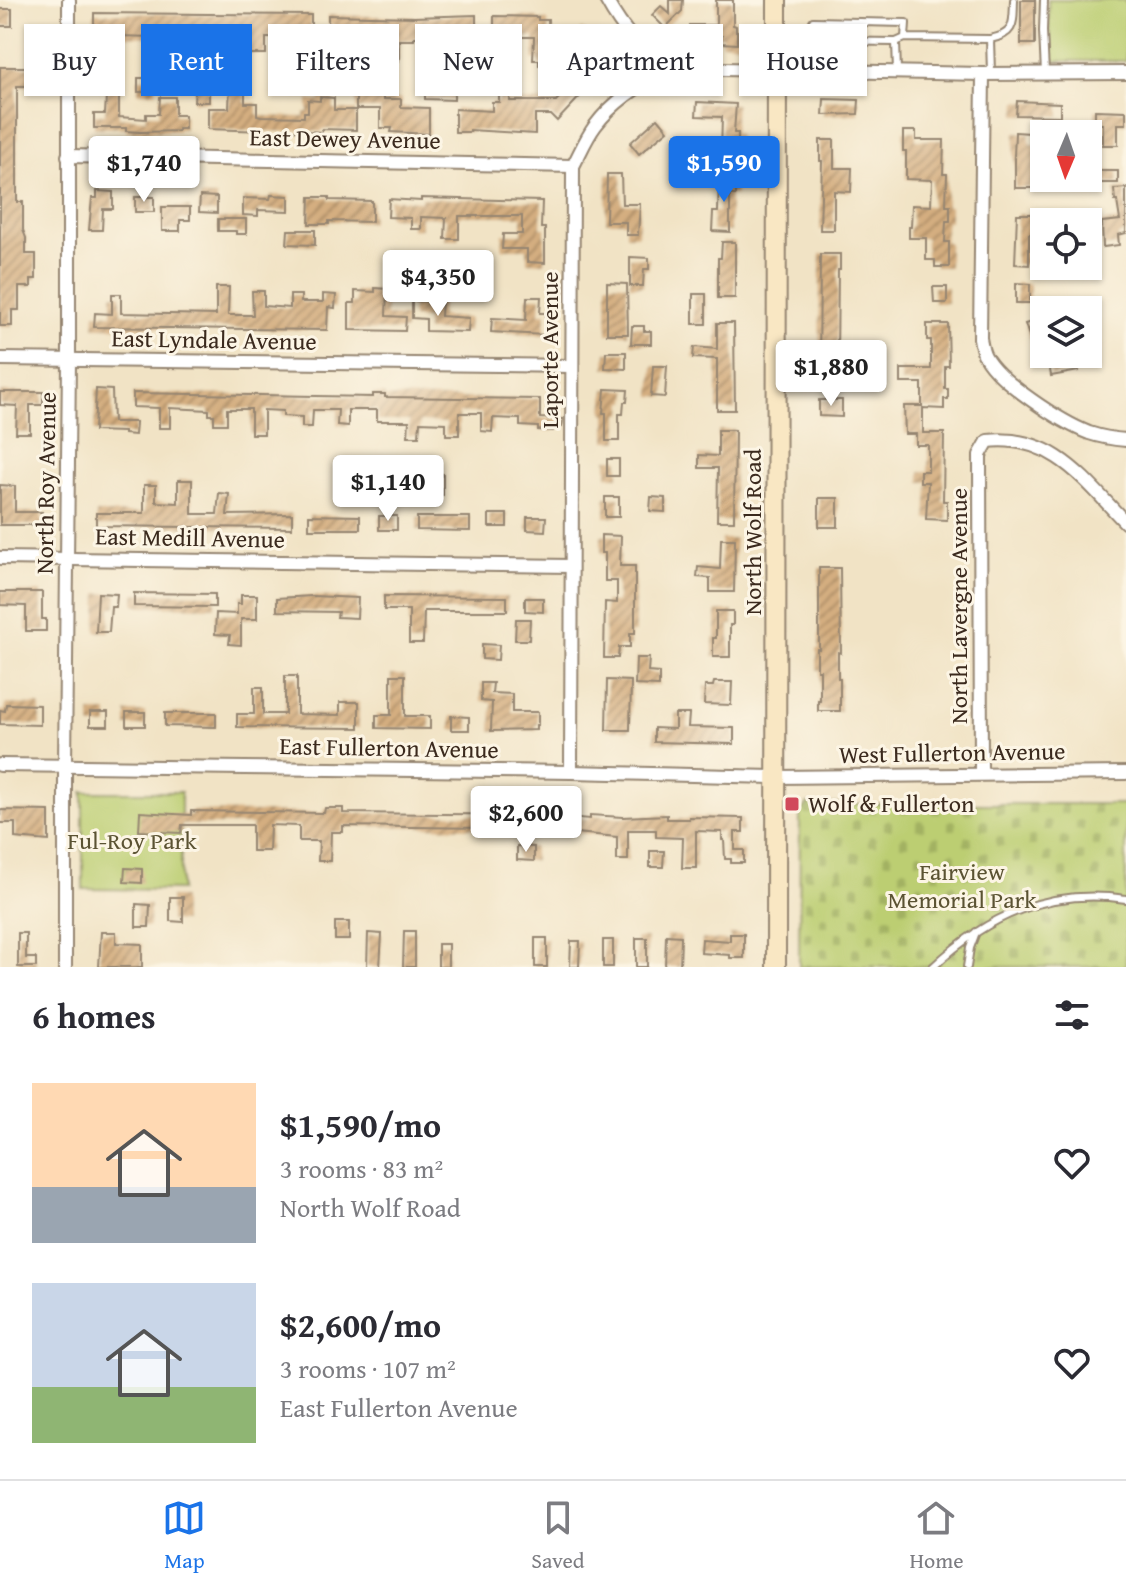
<!DOCTYPE html>
<html lang="en">
<head>
<meta charset="utf-8">
<style>
  body { margin:0; font-family:"Gentium Book Plus",serif; background:#f7f7f7; color:#2b2b33; height:100vh; display:flex; flex-direction:column; font-size:30px; white-space:nowrap }
  * { box-sizing:border-box; margin:0 }
  p { font-size:26px; color:#7c7c81 }
  .icon { flex:none; width:44px; height:44px; fill:none; stroke:currentColor; stroke-width:2; stroke-linecap:round; stroke-linejoin:round }
  .map { position:relative; height:967px; overflow:hidden }
  .details { display:flex; flex-direction:column; background:#fff; flex:1 }
  .details>* { flex:none }
  .guide { position:absolute; left:24px; top:24px; width:1078px; height:72px; display:flex; gap:16px }
  .needle { width:52px; rotate:182deg }
  .tools { position:absolute; left:1030px; top:120px; display:grid; gap:16px }
  .tools a { display:grid; place-items:center; width:72px; height:72px; border-radius:0px; background:#fff; box-shadow:0 2px 6px #0004; font-size:40px }
  .price { position:absolute; translate:-50% -68px; padding:0 18px; border-radius:8px; background:#fff; color:#222; font-size:26px; line-height:52px; filter:drop-shadow(0 2px 4px #0008) }
  .price::after { content:''; position:absolute; left:50%; top:48px; width:24px; height:18px; margin-left:-12px; background:inherit; clip-path:polygon(0 0,100% 0,50% 100%) }
  .price.current { background:#1a73e8; color:#fff }
  ul { padding:0; list-style:none }
  li { display:flex; align-items:center; gap:24px; height:200px; padding:0 32px }
  li span { display:grid; place-items:center; flex:none; width:224px; height:160px; border-radius:0px; color:#555 }
  li>.icon { margin-inline-start:auto }
  span .icon { width:96px; height:96px; fill:#fffc; stroke-width:1 }
  li b { font-size:34px }
  h2 { display:flex; justify-content:space-between; align-items:center; height:96px; padding:0 32px; font-size:34px }
  .chip { padding:0 28px; border-radius:0px; background:#fff; box-shadow:0 2px 6px #0004; font-size:28px; line-height:72px }
  .chip.current { background:#1a73e8; color:#fff }
  .tabs { display:flex; justify-content:space-around; align-items:center; height:112px; border-top:2px solid #e1e1e2; background:#fff; font-size:22px; color:#7c7c81 }
  .tabs a { display:grid; justify-items:center; gap:4px }
  .tabs .current { color:#1a73e8 }
  .map>svg:first-child { display:block }
</style>
</head>
<body>
<div class="map">
<svg width="1126" height="967" viewBox="0 0 1126 967">
  <defs>
    <pattern id="cemetery-stones" width="16" height="16" patternUnits="userSpaceOnUse" patternTransform="scale(2)"><rect width="16" height="16" fill="#bcce72"/><path d="M2 7V4a2 2 0 0 1 4 0v3zM10 15v-3a2 2 0 0 1 4 0v3z" fill="#a2b162"/></pattern>
    <pattern id="building-hatch" width="6" height="6" patternUnits="userSpaceOnUse" patternTransform="scale(2)"><rect width="6" height="6" fill="#d4ae80"/><path d="M-1 1l2-2M0 6l6-6M5 7l2-2" fill="none" stroke="#ad8e68"/></pattern>
  </defs>
  <rect width="100%" height="100%" fill="#fcf5e5"/>
  <filter id="ink" filterUnits="userSpaceOnUse"><feTurbulence type="fractalNoise" baseFrequency=".0125" numOctaves="2"/><feDisplacementMap in="SourceGraphic" scale="16" xChannelSelector="R" yChannelSelector="G"/><feConvolveMatrix kernelMatrix="1 2 1 2 8 2 1 2 1" color-interpolation-filters="sRGB"/></filter>
  <filter id="wash" filterUnits="userSpaceOnUse"><feTurbulence type="fractalNoise" baseFrequency=".006" numOctaves="4" result="noise"/><feDisplacementMap in="SourceGraphic" scale="32" xChannelSelector="R" yChannelSelector="G"/><feGaussianBlur stdDeviation="1.8" result="paint"/><feColorMatrix in="noise" values="0 0 0 0 0 0 0 0 0 0 0 0 0 0 0 0 0 1.4 0 .05"/><feComposite in="paint" operator="in"/></filter>
  <g filter="url(#wash)">
    <rect width="100%" height="100%" fill="#f1e3c5"/>
    <g fill="#bcce72" stroke="#7c7c48" stroke-width="2">
      <polygon points="1048,0 1126,0 1126,61 1050,61"/>
      <polygon points="83,792 181,792 181,890 83,889"/>
    </g>
    <polygon fill="url(#cemetery-stones)" stroke="#7c7c48" stroke-width="2" points="808,804 1126,804 1126,967 799,967 800,811"/>
    <g id="blocks">
      <g fill="url(#building-hatch)">
        <polygon points="670,0 683,0 682,11 665,28 652,15 661,6 670,14"/>
        <polygon points="716,0 733,0 733,25 736,26 736,31 737,31 737,44 721,43 722,36 702,36 702,38 689,38 690,25 716,25"/>
        <rect x="1021" y="0" width="14" height="44"/>
        <rect x="0" y="9" width="12" height="17"/>
        <polygon points="94,13 311,15 311,28 302,28 302,46 289,46 289,38 266,38 266,54 239,54 240,31 217,31 217,39 202,39 202,30 182,30 182,34 166,33 166,51 154,51 154,37 118,36 118,39 98,39 98,28 94,28"/>
        <polygon points="328,15 414,17 476,15 476,38 451,37 451,58 437,58 437,37 414,37 414,40 399,40 399,61 387,61 387,42 367,42 367,59 354,58 355,32 333,32 334,25 328,24"/>
        <polygon points="494,16 538,17 538,20 548,20 550,65 539,65 539,60 533,60 534,37 521,37 521,30 494,30"/>
        <polygon points="582,29 591,40 577,52 568,41"/>
        <polygon points="0,67 32,67 31,86 17,86 17,202 23,202 23,230 26,238 26,254 36,254 36,279 31,279 31,287 19,287 19,310 12,310 12,326 0,326"/>
        <polygon points="425,76 439,76 439,82 454,82 454,100 425,99"/>
        <rect x="138" y="78" width="18" height="14"/>
        <polygon points="107,81 119,81 119,117 146,119 146,114 159,114 160,97 175,97 175,115 185,115 185,129 178,129 178,131 140,132 126,131 126,128 94,128 94,114 105,114"/>
        <polygon points="575,81 586,90 557,121 551,115 535,115 535,134 470,130 470,132 455,132 455,109 492,111 492,102 499,102 499,92 510,93 510,101 556,101"/>
        <polygon points="230,85 245,86 245,103 257,103 257,115 261,116 304,117 304,112 308,112 308,100 320,101 320,97 334,98 334,110 356,110 356,130 322,129 322,132 291,130 291,132 208,129 208,108 229,108"/>
        <polygon points="195,87 209,87 209,102 194,102"/>
        <polygon points="370,89 383,89 383,99 401,99 401,107 429,108 429,134 391,132 392,128 380,128 380,109 356,109 356,92 370,93"/>
        <polygon points="824,99 859,100 858,114 823,115"/>
        <polygon points="1017,101 1060,103 1060,116 1016,115"/>
        <polygon points="697,102 736,104 734,133 738,133 738,153 721,153 722,117 696,116"/>
        <polygon points="1095,110 1126,111 1126,124 1118,124 1118,145 1103,145 1103,124 1095,124"/>
        <polygon points="658,118 668,130 639,154 630,143"/>
        <polygon points="903,131 916,131 916,140 944,140 943,174 947,174 946,206 950,206 950,221 946,221 945,242 949,242 949,267 935,267 935,260 926,260 926,238 909,238 909,227 911,227 912,205 931,206 932,180 906,179 906,151 903,151"/>
        <polygon points="1015,132 1030,133 1030,144 1044,144 1044,165 1038,165 1037,188 1015,188 1015,158 1014,157"/>
        <polygon points="820,140 834,140 834,168 852,168 851,192 834,191 834,230 820,230 822,161 820,161"/>
        <rect x="1099" y="171" width="19" height="12"/>
        <polygon points="607,174 621,174 622,204 640,204 638,235 626,235 626,222 606,222"/>
        <polygon points="719,175 736,176 736,195 730,195 730,232 712,231 713,212 718,212"/>
        <polygon points="1126,188 1126,233 1118,235 1119,245 1103,247 1102,222 1120,220 1117,201 1115,201 1114,189"/>
        <polygon points="97,191 113,192 113,209 103,209 102,230 89,230 92,198 97,198"/>
        <polygon points="271,195 289,196 289,211 258,210 258,216 243,215 243,198 270,199"/>
        <polygon points="200,196 217,197 217,213 199,212"/>
        <rect x="135" y="197" width="19" height="15"/>
        <polygon points="310,197 329,197 329,200 372,201 372,222 329,221 329,224 309,224"/>
        <polygon points="421,198 542,201 541,228 545,228 545,263 527,262 527,249 502,249 503,234 522,234 522,216 459,216 459,239 445,239 446,218 421,217 421,229 411,229 411,218 388,217 389,199 421,201"/>
        <polygon points="162,207 190,207 190,220 180,220 180,231 162,231"/>
        <polygon points="1017,214 1035,214 1035,234 1029,234 1029,265 1015,264"/>
        <polygon points="218,219 246,219 246,234 236,234 236,231 218,231"/>
        <polygon points="288,230 315,230 315,245 287,244"/>
        <polygon points="722,242 735,242 735,298 718,298 718,258 721,258"/>
        <polygon points="820,254 840,254 840,270 838,270 837,358 848,357 848,367 837,367 837,381 819,381"/>
        <polygon points="630,257 649,258 649,269 644,269 643,286 630,286"/>
        <polygon points="607,283 627,284 628,334 607,334"/>
        <polygon points="1016,283 1030,284 1030,303 1016,303"/>
        <polygon points="216,287 229,287 228,315 253,315 252,291 264,291 264,306 290,308 290,295 301,295 301,302 323,302 323,294 336,295 335,308 328,307 327,330 94,327 95,313 112,314 112,294 121,294 121,313 216,315"/>
        <polygon points="933,287 947,287 947,303 934,303"/>
        <polygon points="375,288 387,289 386,316 406,317 405,331 349,330 349,303 355,303 355,291 375,292"/>
        <rect x="693" y="294" width="13" height="30"/>
        <polygon points="527,297 541,297 540,313 546,313 545,335 491,332 492,318 526,320"/>
        <polygon points="412,301 442,301 441,316 469,318 468,332 426,331 426,319 412,318"/>
        <polygon points="1041,319 1044,326 1044,347 1034,350 1025,324"/>
        <polygon points="717,323 734,323 735,410 717,410 717,359 693,358 694,347 717,349"/>
        <polygon points="927,324 948,324 949,366 945,366 945,389 948,389 948,399 944,399 944,409 923,408 923,433 944,433 943,501 947,501 947,520 926,519 928,482 920,482 920,471 928,471 928,445 916,445 916,434 905,434 904,406 922,406 922,383 901,383 901,369 931,369 931,340 927,340"/>
        <polygon points="632,326 644,326 644,331 651,331 651,344 631,344"/>
        <polygon points="606,352 626,352 626,369 605,368"/>
        <polygon points="1062,354 1076,354 1079,371 1051,376 1048,357"/>
        <polygon points="653,366 667,366 665,397 651,396"/>
        <polygon points="96,389 112,390 113,422 136,422 135,435 124,434 124,432 94,431"/>
        <polygon points="605,389 628,390 627,402 624,402 623,414 619,414 619,441 606,441 606,413 603,413"/>
        <polygon points="0,392 43,392 43,405 30,405 30,433 16,433 17,406 0,405"/>
        <polygon points="133,393 373,397 373,394 385,394 385,397 540,399 540,418 563,419 562,427 553,427 553,431 538,430 538,427 520,426 520,419 493,418 492,432 481,431 481,413 459,413 459,435 446,435 446,423 420,422 419,436 408,436 409,421 377,421 377,410 348,410 348,426 337,425 338,410 313,410 312,427 302,427 302,417 283,416 283,411 264,410 264,434 251,434 251,409 227,409 227,424 214,424 214,415 209,415 209,410 170,408 170,428 159,428 159,408 133,407"/>
        <polygon points="819,400 842,400 842,417 819,416"/>
        <polygon points="718,430 735,430 734,521 717,521 718,468 699,468 699,455 718,456"/>
        <rect x="607" y="459" width="12" height="17"/>
        <polygon points="423,473 443,474 443,495 423,495"/>
        <polygon points="178,480 192,480 192,514 217,514 219,493 229,494 227,515 292,514 292,528 96,526 96,513 144,513 144,485 156,485 156,502 178,503"/>
        <polygon points="0,485 15,486 15,512 42,512 42,525 0,525"/>
        <rect x="605" y="497" width="14" height="20"/>
        <polygon points="651,497 665,498 665,512 650,511"/>
        <rect x="819" y="498" width="19" height="29"/>
        <rect x="489" y="514" width="18" height="13"/>
        <polygon points="309,515 360,516 360,529 309,529"/>
        <rect x="379" y="516" width="18" height="14"/>
        <polygon points="417,517 470,517 470,531 417,530"/>
        <polygon points="527,517 546,517 545,531 527,530"/>
        <polygon points="601,535 621,536 620,566 635,566 635,633 630,633 630,647 619,647 618,658 604,658 605,602 617,603 617,581 605,581 605,553 601,553"/>
        <polygon points="721,539 735,539 734,592 710,592 710,578 697,577 698,567 720,569"/>
        <polygon points="819,568 840,568 841,653 838,652 838,678 840,678 840,711 818,711 818,701 820,701 820,670 817,670 817,649 819,649"/>
        <polygon points="0,592 42,592 42,619 46,619 46,631 26,631 26,606 0,605"/>
        <polygon points="98,593 117,594 116,607 111,607 109,632 96,632"/>
        <polygon points="134,593 215,594 215,607 134,606"/>
        <polygon points="241,595 257,595 257,619 241,619 241,645 229,644 230,635 215,634 216,613 237,614 237,604 241,604"/>
        <polygon points="313,596 358,598 357,618 337,617 338,612 277,611 277,598"/>
        <polygon points="384,596 507,597 507,611 424,611 423,643 409,643 409,610 384,610"/>
        <polygon points="525,598 543,598 543,612 525,611"/>
        <polygon points="716,611 733,611 733,625 730,625 730,657 713,657 713,638 716,638"/>
        <polygon points="516,619 530,619 529,640 515,640"/>
        <polygon points="482,644 499,645 498,660 482,659"/>
        <polygon points="636,658 649,658 648,672 659,673 659,686 635,685"/>
        <polygon points="391,675 405,675 405,716 430,716 430,729 376,728 376,715 391,715"/>
        <polygon points="285,676 297,676 297,714 340,715 340,702 359,702 359,728 237,727 237,714 254,714 254,687 263,687 263,714 285,714"/>
        <polygon points="607,680 631,681 630,730 606,730"/>
        <polygon points="714,682 732,682 731,705 704,704 705,686 713,686"/>
        <polygon points="481,683 493,683 492,693 512,694 512,712 538,712 538,725 536,725 536,730 491,731 492,702 481,701"/>
        <polygon points="6,704 40,705 40,725 0,724 0,710 5,711"/>
        <rect x="90" y="712" width="18" height="14"/>
        <rect x="126" y="712" width="19" height="14"/>
        <polygon points="165,713 216,713 216,727 165,726"/>
        <polygon points="675,714 689,714 688,727 734,728 734,744 654,742 654,728 675,729"/>
        <polygon points="451,716 469,717 469,730 451,730"/>
        <polygon points="325,808 343,808 343,813 541,815 590,819 590,815 623,817 667,815 667,819 689,819 689,817 743,818 743,832 735,832 735,850 744,850 744,863 731,863 731,859 725,859 724,840 722,840 722,832 696,831 696,868 682,868 683,838 656,837 656,830 628,830 628,860 617,860 617,837 556,831 556,829 343,826 343,832 331,832 330,861 318,861 319,841 299,841 299,826 270,825 269,851 252,851 252,825 182,825 181,833 139,831 140,812 191,815 191,811 324,813"/>
        <polygon points="0,810 49,811 49,841 15,838 15,823 0,823"/>
        <polygon points="517,846 534,847 534,861 517,860"/>
        <polygon points="650,851 664,851 663,867 650,867"/>
        <polygon points="125,868 142,869 142,883 124,882"/>
        <polygon points="170,897 183,897 183,922 170,921"/>
        <polygon points="136,904 150,905 149,927 136,927"/>
        <rect x="335" y="922" width="14" height="18"/>
        <polygon points="404,931 415,931 415,967 403,967"/>
        <polygon points="101,932 116,932 116,943 142,944 142,967 99,967"/>
        <polygon points="18,933 26,933 26,958 36,958 36,967 18,967"/>
        <polygon points="368,933 382,934 380,967 367,967"/>
        <polygon points="730,934 744,934 744,958 730,958 730,955 701,953 702,939 730,941"/>
        <polygon points="666,935 681,936 680,967 665,967"/>
        <rect x="535" y="938" width="12" height="29"/>
        <rect x="636" y="938" width="11" height="29"/>
        <rect x="603" y="940" width="10" height="27"/>
        <polygon points="571,941 580,941 579,967 570,967"/>
        <rect x="438" y="944" width="10" height="23"/>
      </g>
    </g>
  </g>
  <g filter="url(#ink)">
    <use href="#blocks" fill-opacity="0" stroke="#968672" stroke-width="2"/>
    <g fill="none" stroke-linecap="round" stroke-linejoin="round">
      <g stroke="#968672" stroke-width="10">
        <g id="service">
          <polyline points="1044,0 1043,31 1045,73"/>
          <polyline points="905,38 906,23 813,21 813,41 896,42 905,38 990,39 991,73"/>
          <path d="M 990,39 C 1016,34 1013,23 1014,0"/>
          <polyline points="896,42 897,71"/>
          <path d="M 933,967 C 988,915 1049,888 1126,899"/>
          <polyline points="967,967 970,948 976,932"/>
        </g>
      </g>
      <g stroke="#968672" stroke-width="16">
        <g id="minor">
          <path d="M 606,0 C 624,33 639,48 671,68"/>
          <path d="M 983,74 L 980,338 C 981,343 982,351 985,356 C 999,382 1061,422 1089,433 C 1101,437 1113,439 1126,440"/>
          <polyline points="68,156 573,166"/>
          <polyline points="0,359 571,366"/>
          <polyline points="0,558 571,566"/>
          <polyline points="0,765 571,772 778,777 1126,773"/>
          <path d="M 571,772 L 573,166 C 580,153 586,138 595,126 C 614,100 643,82 671,68 L 983,74 L 1126,73"/>
          <path d="M 981,774 L 980,455 L 988,441 C 1054,434 1085,481 1126,523"/>
          <polyline points="65,967 65,766 69,360 69,0"/>
        </g>
      </g>
      <g stroke="#968672" stroke-width="22">
        <polyline id="secondary" points="776,967 777,0"/>
      </g>
      <use href="#service" stroke="#fff" stroke-width="6"/>
      <use href="#minor" stroke="#fff" stroke-width="12"/>
      <use href="#secondary" stroke="#f9e7c3" stroke-width="18"/>
    </g>
  </g>
  <rect fill="#d1495b" stroke="#fcf5e5" stroke-width="3" x="784" y="796" width="16" height="16" rx="4"/>
  <g text-anchor="middle" stroke-width="6" stroke-linejoin="round" paint-order="stroke">
    <g font-size="24" fill="#3b2a1e" stroke="#fcf5e5">
      <text transform="translate(345 139) rotate(1)" y="8">East Dewey Avenue</text>
      <text transform="translate(214 340) rotate(1)" y="8">East Lyndale Avenue</text>
      <text transform="translate(550 350) rotate(-90)" y="8">Laporte Avenue</text>
      <text transform="translate(46 483) rotate(-89)" y="8">North Roy Avenue</text>
      <text transform="translate(753 532) rotate(-90)" y="8">North Wolf Road</text>
      <text transform="translate(190 538) rotate(1)" y="8">East Medill Avenue</text>
      <text transform="translate(959 606) rotate(-90)" y="8">North Lavergne Avenue</text>
      <text transform="translate(389 748) rotate(1)" y="8">East Fullerton Avenue</text>
      <text transform="translate(952 753) rotate(-1)" y="8">West Fullerton Avenue</text>
    </g>
    <g font-size="24" fill="#3b2a1e" stroke="#fcf5e5" text-anchor="start">
      <text x="808" y="812">Wolf &amp; Fullerton</text>
    </g>
    <g font-size="24" fill="#5b5333" stroke="#fcf5e5">
      <text x="132" y="849">Ful-Roy Park</text>
      <text x="962" y="880">Fairview<tspan x="962" dy="28">Memorial Park</tspan></text>
    </g>
  </g>
</svg>
<div class="tools">
<a><svg class="needle" viewBox="-14 -14 28 28"><path d="M0-13l5 13h-10z" fill="#e53935"/><path d="M0 13l5-13h-10z" fill="#7c7c81"/></svg></a>
<a><svg class="icon" aria-label="locate" viewBox="0 0 24 24"><circle cx="12" cy="12" r="6"/><path d="M12 2v4M12 18v4M2 12h4M18 12h4"/></svg></a>
<a><svg class="icon" aria-label="layers" viewBox="0 0 24 24"><path d="M12 4l9 5-9 5-9-5zM3 14l9 5 9-5"/></svg></a>
</div>
<b class="price" style="left:144px;top:204px">$1,740</b>
<b class="price current" style="left:724px;top:204px">$1,590</b>
<b class="price" style="left:438px;top:318px">$4,350</b>
<b class="price" style="left:831px;top:408px">$1,880</b>
<b class="price" style="left:388px;top:523px">$1,140</b>
<b class="price" style="left:526px;top:854px">$2,600</b>
<div class="guide">
<a class="chip">Buy</a>
<a class="chip current">Rent</a>
<a class="chip">Filters</a>
<a class="chip">New</a>
<a class="chip">Apartment</a>
<a class="chip">House</a>
</div>
</div>
<section class="details">
<h2>6 homes<svg class="icon" aria-label="filters" viewBox="0 0 24 24"><path d="M4 7h16M4 17h16"/><circle cx="9" cy="7" r="2"/><circle cx="15" cy="17" r="2"/></svg></h2>
<ul>
<li><span style="background:linear-gradient(#ffd9b3 65%,#9aa5b1 0)"><svg class="icon" aria-label="home" viewBox="0 0 24 24"><path d="M3 11l9-7 9 7M6 9v11h12V9"/></svg></span><div><b>$1,590/mo</b><p>3 rooms · 83 m²</p><p>North Wolf Road</p></div><svg class="icon" aria-label="heart" viewBox="0 0 24 24"><path d="M12 20l-8-8c-3-5 5-10 8-4 3-6 11-1 8 4z"/></svg></li>
<li><span style="background:linear-gradient(#c9d6e8 65%,#8fb573 0)"><svg class="icon" aria-label="home" viewBox="0 0 24 24"><path d="M3 11l9-7 9 7M6 9v11h12V9"/></svg></span><div><b>$2,600/mo</b><p>3 rooms · 107 m²</p><p>East Fullerton Avenue</p></div><svg class="icon" aria-label="heart" viewBox="0 0 24 24"><path d="M12 20l-8-8c-3-5 5-10 8-4 3-6 11-1 8 4z"/></svg></li>
</ul>
</section>
<nav class="tabs">
<a class="current"><svg class="icon" aria-label="map" viewBox="0 0 24 24"><path d="M3 6l6-2 6 2 6-2v14l-6 2-6-2-6 2zM9 4v14M15 6v14"/></svg>Map</a>
<a><svg class="icon" aria-label="saved" viewBox="0 0 24 24"><path d="M7 4h10v16l-5-4-5 4z"/></svg>Saved</a>
<a><svg class="icon" aria-label="home" viewBox="0 0 24 24"><path d="M3 11l9-7 9 7M6 9v11h12V9"/></svg>Home</a>
</nav>
</body>
</html>
